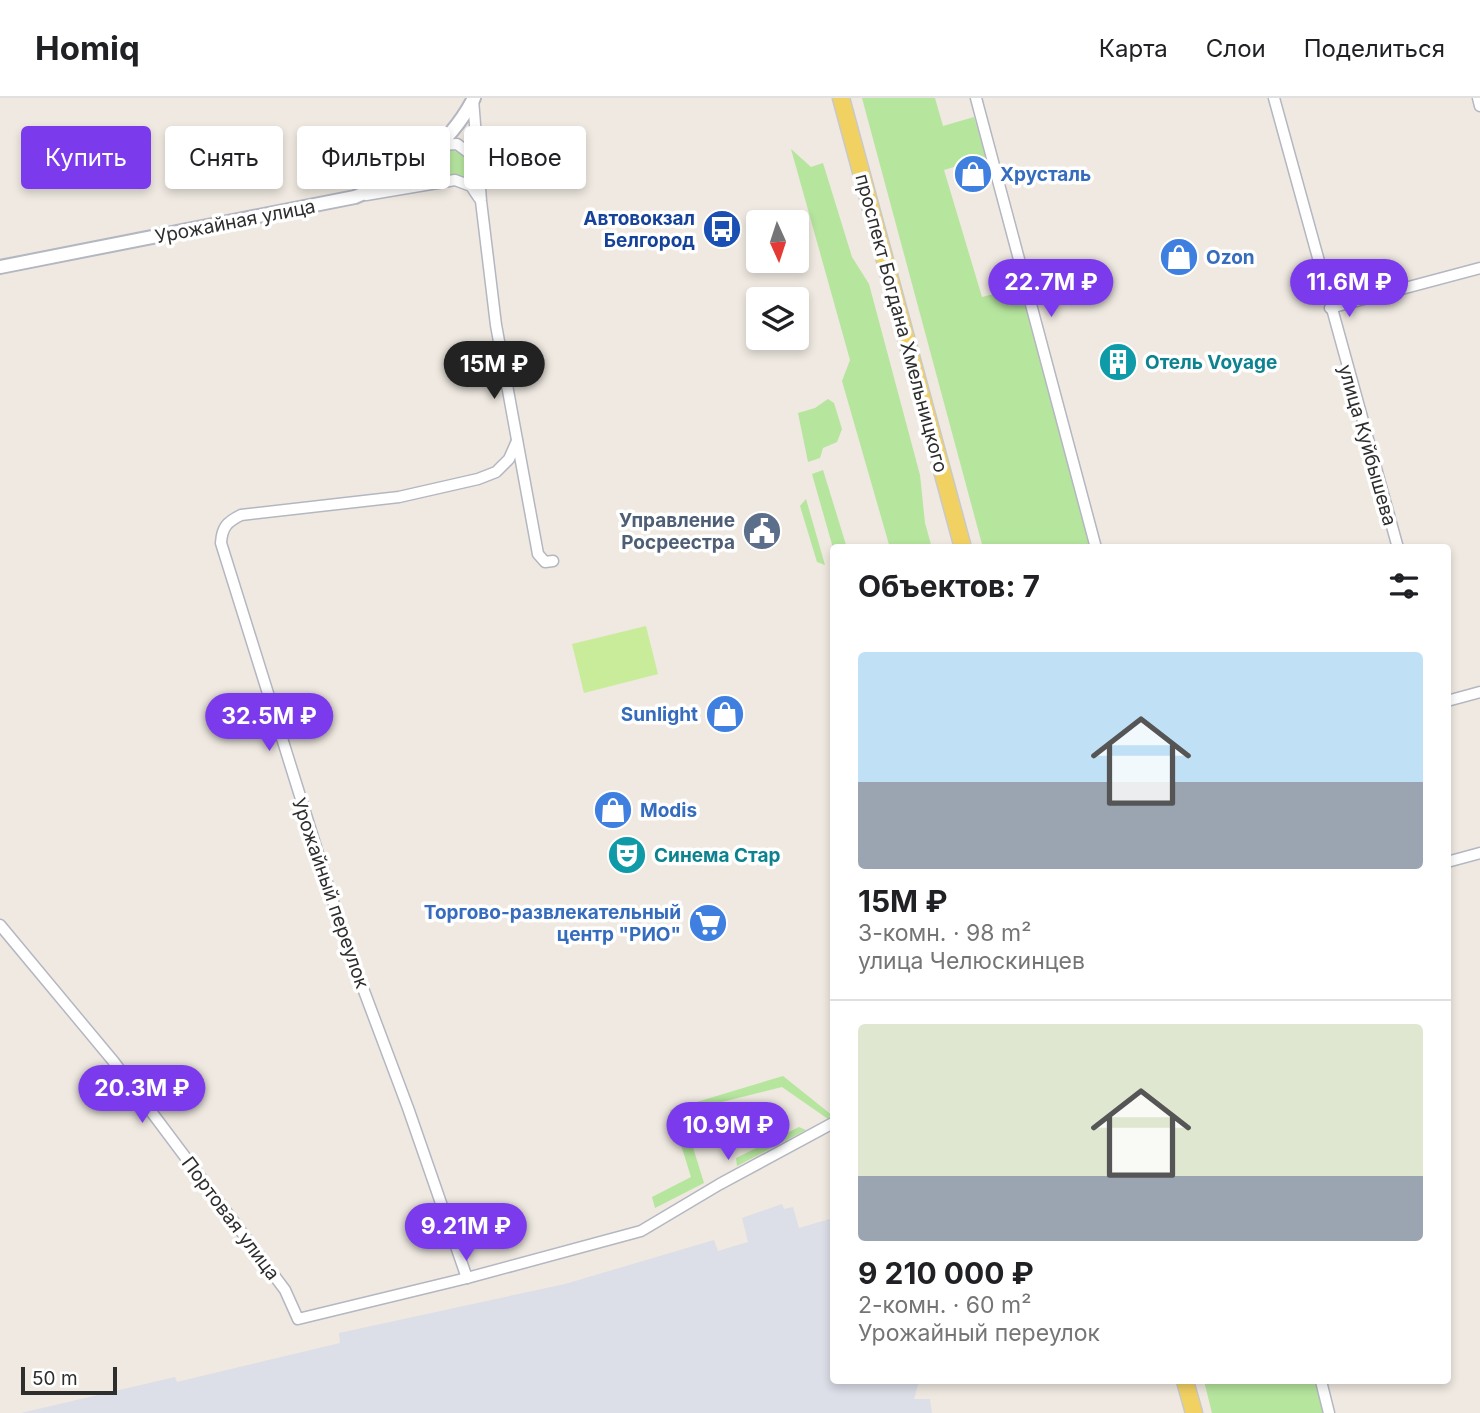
<!DOCTYPE html>
<html lang="ru">
<head>
<meta charset="utf-8">
<style>
  body { margin:0; font-family:Inter,sans-serif; background:#f2f2f2; color:#202124; height:100vh; display:flex; flex-direction:column; font-size:26px; white-space:nowrap }
  * { box-sizing:border-box; margin:0 }
  p { font-size:23px; color:#757577 }
  .icon { flex:none; width:38px; height:38px; fill:none; stroke:currentColor; stroke-width:2; stroke-linecap:round; stroke-linejoin:round }
  .map { position:relative; flex:1; overflow:hidden }
  .side { position:absolute; left:830px; top:446px; width:621px; height:840px; display:flex; flex-direction:column; background:#fff; border-radius:7px; box-shadow:0 4px 10px #0003 }
  .side>* { flex:none }
  .hud { position:absolute; left:21px; top:28px; width:665px; height:63px; display:flex; gap:14px }
  .needle { width:46px; rotate:177deg }
  .buttons { position:absolute; left:746px; top:112px; display:grid; gap:14px }
  .buttons a { display:grid; place-items:center; width:63px; height:63px; border-radius:7px; background:#fff; box-shadow:0 4px 10px #0003; font-size:35px }
  .scale { position:absolute; left:21px; bottom:18px; width:96px; box-sizing:border-box; padding-left:7px; border:4px solid #2e2e2e; border-top:0; font-size:19px; line-height:24px; white-space:nowrap; color:#2e2e2e; -webkit-text-stroke:5px #fff; paint-order:stroke }
  .price { position:absolute; translate:-50% -60px; padding:0 16px; border-radius:24px; background:#7c3aed; color:#fff; font-size:23px; line-height:46px; filter:drop-shadow(0 2px 4px #0008) }
  .price::after { content:''; position:absolute; left:50%; top:42px; width:21px; height:16px; margin-left:-10px; background:inherit; clip-path:polygon(0 0,100% 0,50% 100%) }
  .price.active { background:#222; color:#fff }
  ul { padding:0; list-style:none }
  li { display:grid; align-content:center; gap:14px; height:371px; padding:0 28px }
  li+li { border-top:2px solid #e0e0e0 }
  li span { display:grid; place-items:center; height:217px; border-radius:7px; color:#555 }
  li>.icon { margin-inline-start:auto }
  span .icon { width:126px; height:126px; fill:#fffc; stroke-width:1 }
  li b { font-size:30px }
  h2 { display:flex; justify-content:space-between; align-items:center; height:84px; padding:0 28px; font-size:30px }
  .tag { padding:0 24px; border-radius:7px; background:#fff; box-shadow:0 4px 10px #0003; font-size:24px; line-height:63px }
  .tag.active { background:#7c3aed; color:#fff }
  header { display:flex; align-items:center; gap:42px; box-sizing:border-box; height:98px; padding:0 35px; background:#fff; border-bottom:2px solid #e0e0e0 }
  header strong { font-size:33px }
  nav { display:flex; gap:38px; margin-inline-start:auto; font-size:24px }
  .map>svg:first-child { display:block }
</style>
</head>
<body>
<header>
<strong>Homiq</strong>
<nav><a>Карта</a><a>Слои</a><a>Поделиться</a></nav>
</header>
<div class="map">
<svg width="1480" height="1315" viewBox="0 0 1480 1315">
  <rect width="100%" height="100%" fill="#efe9e1"/>
  <polygon fill="#dcdee8" points="782,1106 784,1111 793,1109 799,1130 833,1120 833,1283 919,1283 914,1301 930,1301 932,1315 21,1315 175,1279 177,1284 340,1245 339,1235 565,1186 714,1142 718,1153 748,1144 742,1120"/>
  <g fill="#b6e59e">
    <polygon points="862,0 935,0 943,28 974,19 986,59 944,72 982,199 1020,189 1092,450 983,450"/>
    <polygon points="451,51 470,61 471,75 462,80 426,80 425,72"/>
    <polygon points="791,51 811,69 823,65 852,159 869,186 920,377 925,425 932,450 890,450 842,283 850,262"/>
    <polygon points="828,301 834,305 842,331 837,344 823,350 820,360 808,364 798,315 815,310"/>
    <polygon points="823,372 847,450 833,450 812,376"/>
    <polygon points="806,401 825,467 817,464 800,408"/>
    <polygon points="783,978 833,1018 828,1021 782,989 682,1014 704,1085 655,1110 652,1099 691,1079 670,1012"/>
    <polygon points="799,1029 806,1032 737,1068 736,1060"/>
    <polygon points="1204,1283 1315,1283 1324,1315 1212,1315"/>
  </g>
  <polygon fill="#c9ec9a" points="646,528 658,576 584,595 572,546"/>
  <g fill="none" stroke-linecap="round" stroke-linejoin="round">
    <g stroke="#b4b7c1" stroke-width="13">
      <g id="minor">
        <polyline points="976,0 1096,450"/>
        <polyline points="1274,0 1398,450"/>
        <polyline points="1478,0 1480,8"/>
        <polyline points="473,1 481,103 496,227 538,456 545,464 553,463"/>
        <polyline points="440,47 457,46 477,61"/>
        <polyline points="366,97 455,82 471,88 479,100"/>
        <polyline points="1330,210 1480,170"/>
        <polyline points="1447,603 1480,594"/>
        <polyline points="1447,764 1480,755"/>
        <polyline points="0,827 114,964 285,1192 298,1221 467,1180 641,1133 720,1086 833,1025"/>
        <path d="M 467,1180 L 408,1010 L 346,845 L 221,445 C 222,429 227,424 241,417 L 399,399 L 478,381 L 496,374 L 509,361 L 517,343"/>
        <polyline points="1321,1283 1329,1315"/>
      </g>
    </g>
    <g stroke="#b4b7c1" stroke-width="16">
      <path id="tertiary" d="M 0,169 L 355,99 C 406,78 448,50 474,0"/>
    </g>
    <g stroke="#c9c9c9" stroke-width="19">
      <g id="primary">
        <polyline points="841,0 963,450"/>
        <polyline points="1185,1283 1194,1315"/>
      </g>
    </g>
    <use href="#minor" stroke="#fff" stroke-width="10"/>
    <use href="#tertiary" stroke="#fff" stroke-width="12"/>
    <use href="#primary" stroke="#f2d163" stroke-width="16"/>
  </g>
  <defs>
    <g id="shop-disc" transform="scale(2.0125)"><circle r="9.5" fill="#3f7fe0" stroke="#fff"/><path d="M-5-2.5h2.3a2.7 3.5 0 0 1 5.4 0H5L5.5 6h-11ZM-1.5-2.5h3a1.5 2.3 0 0 0-3 0Z" fill="#fff"/></g>
    <g id="bus-disc" transform="scale(2.0125)"><circle r="9.5" fill="#1a4fb4" stroke="#fff"/><path d="M-5-6H5V4H4V6H2V4H-2V6H-4V4H-5ZM-3.5-4V0h7V-4ZM-3.5 1.2v1.5H-2V1.2ZM2 1.2v1.5H3.5V1.2Z" fill="#fff"/></g>
    <g id="building-disc" transform="scale(2.0125)"><circle r="9.5" fill="#0f9aa8" stroke="#fff"/><path d="M-4-6H4V6H1V3H-1V6H-4ZM-2.5-4.3h1.7v1.8h-1.7ZM.8-4.3h1.7v1.8H.8ZM-2.5-1h1.7V.8h-1.7ZM.8-1h1.7V.8H.8Z" fill="#fff"/></g>
    <g id="civic-disc" transform="scale(2.0125)"><circle r="9.5" fill="#5c6f8a" stroke="#fff"/><path d="M-.6-6.5H3V-4.5H.6V-3L4-1V1h2V6H-6V1h2V-1L-.6-3ZM-1.2 2.5V6h2.4V2.5Z" fill="#fff"/></g>
    <g id="theatre-disc" transform="scale(2.0125)"><circle r="9.5" fill="#0f9aa8" stroke="#fff"/><path d="M-5-5.5Q0-4 5-5.5V0Q5 5 0 6Q-5 5-5 0ZM-3.3-2.5H-1v1.5H-3.3ZM1-2.5H3.3v1.5H1ZM-2.8 1Q0 5.5 2.8 1Z" fill="#fff"/></g>
    <g id="supermarket-disc" transform="scale(2.0125)"><circle r="9.5" fill="#3f7fe0" stroke="#fff"/><path d="M-6-5.5h2.5l.6 2H6L4.5 2H-2.5L-4.4-4H-6ZM-1.5 3.2a1.3 1.3 0 1 0 .1 0ZM3 3.2a1.3 1.3 0 1 0 .1 0Z" fill="#fff"/></g>
  </defs>
  <g fill-rule="evenodd">
    <use href="#shop-disc" x="973" y="76"/>
    <use href="#bus-disc" x="722" y="131"/>
    <use href="#shop-disc" x="1179" y="159"/>
    <use href="#building-disc" x="1118" y="264"/>
    <use href="#civic-disc" x="762" y="433"/>
    <use href="#shop-disc" x="725" y="616"/>
    <use href="#shop-disc" x="613" y="712"/>
    <use href="#theatre-disc" x="627" y="757"/>
    <use href="#supermarket-disc" x="708" y="825"/>
  </g>
  <g text-anchor="middle" stroke-width="7" stroke-linejoin="round" paint-order="stroke">
    <g font-size="19" font-weight="bold" fill="#366cbe" stroke="#fff" text-anchor="start">
      <text x="1000" y="83">Хрусталь</text>
      <text x="1206" y="166">Ozon</text>
      <text x="698" y="623" text-anchor="end">Sunlight</text>
      <text x="640" y="719">Modis</text>
      <text x="681" y="821" text-anchor="end">Торгово-развлекательный<tspan x="681" dy="22">центр "РИО"</tspan></text>
    </g>
    <g font-size="19" font-weight="bold" fill="#164399" stroke="#fff" text-anchor="end">
      <text x="695" y="127">Автовокзал<tspan x="695" dy="22">Белгород</tspan></text>
    </g>
    <g font-size="19" fill="#2e2e2e" stroke="#fff">
      <text transform="translate(235 123) rotate(-11)" y="7">Урожайная улица</text>
      <text transform="translate(902 225) rotate(75)" y="7">проспект Богдана Хмельницкого</text>
      <text transform="translate(1368 347) rotate(74)" y="7">улица Куйбышева</text>
      <text transform="translate(331 795) rotate(71)" y="7">Урожайный переулок</text>
      <text transform="translate(231 1120) rotate(53)" y="7">Портовая улица</text>
    </g>
    <g font-size="19" font-weight="bold" fill="#0d838f" stroke="#fff" text-anchor="start">
      <text x="1145" y="271">Отель Voyage</text>
      <text x="654" y="764">Синема Стар</text>
    </g>
    <g font-size="19" font-weight="bold" fill="#4e5e75" stroke="#fff" text-anchor="end">
      <text x="735" y="429">Управление<tspan x="735" dy="22">Росреестра</tspan></text>
    </g>
  </g>
</svg>
<div class="buttons">
<a><svg class="needle" viewBox="-14 -14 28 28"><path d="M0-13l5 13h-10z" fill="#e53935"/><path d="M0 13l5-13h-10z" fill="#757577"/></svg></a>
<a><svg class="icon" aria-label="layers" viewBox="0 0 24 24"><path d="M12 4l9 5-9 5-9-5zM3 14l9 5 9-5"/></svg></a>
</div>
<div class="scale">50 m</div>
<b class="price" style="left:1051px;top:221px">22.7M ₽</b>
<b class="price" style="left:1349px;top:221px">11.6M ₽</b>
<b class="price active" style="left:494px;top:303px">15M ₽</b>
<b class="price" style="left:269px;top:655px">32.5M ₽</b>
<b class="price" style="left:142px;top:1027px">20.3M ₽</b>
<b class="price" style="left:728px;top:1064px">10.9M ₽</b>
<b class="price" style="left:466px;top:1165px">9.21M ₽</b>
<div class="hud">
<a class="tag active">Купить</a>
<a class="tag">Снять</a>
<a class="tag">Фильтры</a>
<a class="tag">Новое</a>
</div>
<section class="side">
<h2>Объектов: 7<svg class="icon" aria-label="filters" viewBox="0 0 24 24"><path d="M4 7h16M4 17h16"/><circle cx="9" cy="7" r="2"/><circle cx="15" cy="17" r="2"/></svg></h2>
<ul>
<li><span style="background:linear-gradient(#bfe0f5 60%,#9aa5b1 0)"><svg class="icon" aria-label="home" viewBox="0 0 24 24"><path d="M3 11l9-7 9 7M6 9v11h12V9"/></svg></span><div><b>15M ₽</b><p>3-комн. · 98 m²</p><p>улица Челюскинцев</p></div></li>
<li><span style="background:linear-gradient(#dfe7d0 70%,#9aa5b1 0)"><svg class="icon" aria-label="home" viewBox="0 0 24 24"><path d="M3 11l9-7 9 7M6 9v11h12V9"/></svg></span><div><b>9 210 000 ₽</b><p>2-комн. · 60 m²</p><p>Урожайный переулок</p></div></li>
</ul>
</section>
</div>
</body>
</html>
